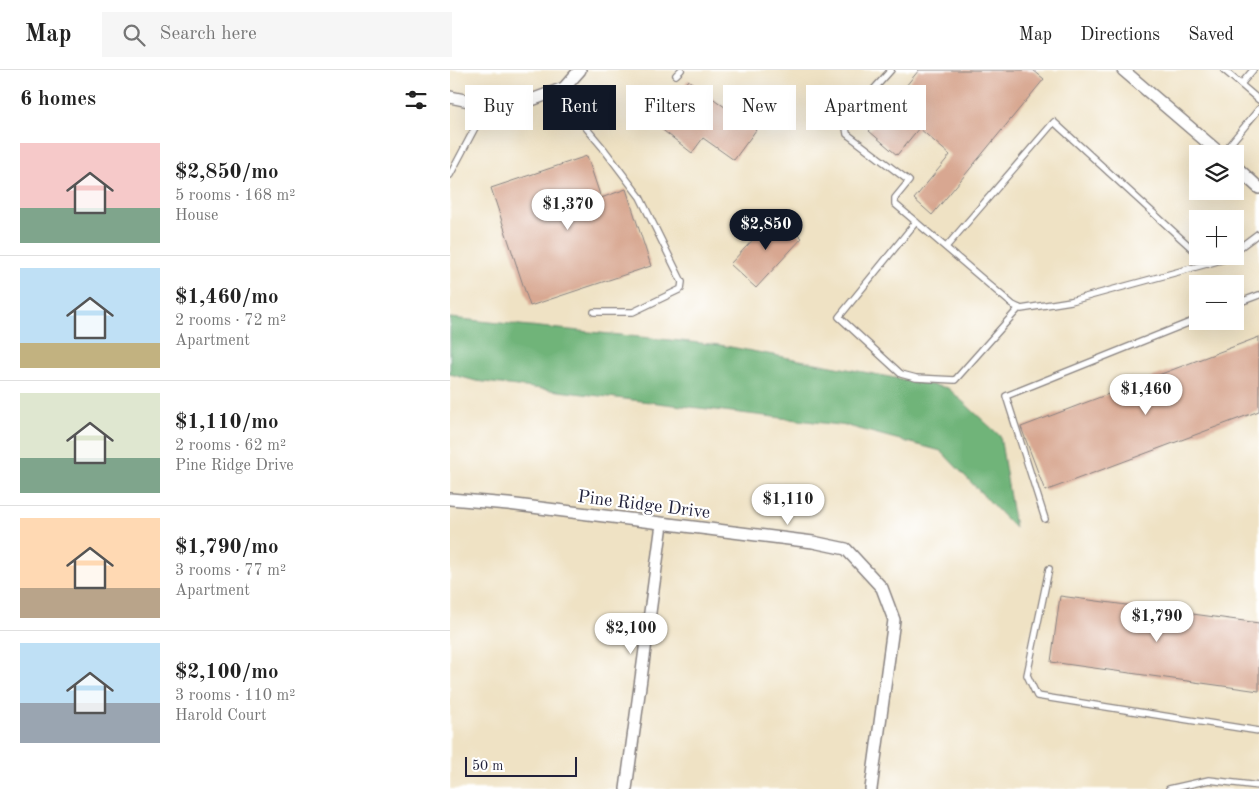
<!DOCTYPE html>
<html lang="en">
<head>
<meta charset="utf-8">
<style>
  body { margin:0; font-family:"Old Standard TT",serif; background:#f6f6f6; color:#222; height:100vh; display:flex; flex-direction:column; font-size:19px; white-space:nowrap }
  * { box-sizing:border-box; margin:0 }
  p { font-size:16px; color:#767676 }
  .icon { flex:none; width:28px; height:28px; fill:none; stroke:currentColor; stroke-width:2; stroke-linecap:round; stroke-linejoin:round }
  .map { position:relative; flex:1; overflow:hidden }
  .side { display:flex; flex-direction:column; background:#fff; width:450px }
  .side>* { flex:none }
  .guide { position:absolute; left:15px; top:15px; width:475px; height:45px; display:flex; gap:10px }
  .tools { position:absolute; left:739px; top:75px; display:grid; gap:10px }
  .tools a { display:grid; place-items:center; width:55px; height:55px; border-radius:0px; background:#fff; box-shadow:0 5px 20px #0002; font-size:25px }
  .scale { position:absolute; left:15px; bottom:12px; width:112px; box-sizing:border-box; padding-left:5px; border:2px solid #22223b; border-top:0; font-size:14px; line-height:18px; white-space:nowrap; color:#22223b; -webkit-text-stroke:4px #fff; paint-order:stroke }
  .price { position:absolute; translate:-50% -42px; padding:0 11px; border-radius:18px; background:#fff; color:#222; font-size:16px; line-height:32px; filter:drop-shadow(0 1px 2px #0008) }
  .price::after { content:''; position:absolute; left:50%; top:30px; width:15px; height:11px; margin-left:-8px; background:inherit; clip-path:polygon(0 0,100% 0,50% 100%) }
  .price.current { background:#111827; color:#fff }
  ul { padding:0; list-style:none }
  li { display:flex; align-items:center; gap:15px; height:125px; padding:0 20px }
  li+li { border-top:1px solid #e0e0e0 }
  li span { display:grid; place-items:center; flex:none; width:140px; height:100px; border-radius:0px; color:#555 }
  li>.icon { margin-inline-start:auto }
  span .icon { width:60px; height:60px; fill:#fffc; stroke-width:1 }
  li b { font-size:21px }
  h2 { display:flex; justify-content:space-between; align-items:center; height:60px; padding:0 20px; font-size:21px }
  .pill { padding:0 18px; border-radius:0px; background:#fff; box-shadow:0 5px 20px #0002; font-size:18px; line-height:45px }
  .pill.current { background:#111827; color:#fff }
  header { display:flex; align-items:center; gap:30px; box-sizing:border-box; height:70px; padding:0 25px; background:#fff; border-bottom:1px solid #e0e0e0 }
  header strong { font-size:24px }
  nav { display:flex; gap:28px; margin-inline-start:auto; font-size:18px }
  .search { width:350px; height:45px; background:#f6f6f6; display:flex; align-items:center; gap:12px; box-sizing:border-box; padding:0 18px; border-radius:0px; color:#767676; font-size:19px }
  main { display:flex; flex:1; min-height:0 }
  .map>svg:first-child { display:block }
</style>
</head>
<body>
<header>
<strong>Map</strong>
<div class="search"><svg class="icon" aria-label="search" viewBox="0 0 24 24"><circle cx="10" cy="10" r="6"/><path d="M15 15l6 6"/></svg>Search here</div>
<nav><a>Map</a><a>Directions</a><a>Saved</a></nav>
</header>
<main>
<section class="side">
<h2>6 homes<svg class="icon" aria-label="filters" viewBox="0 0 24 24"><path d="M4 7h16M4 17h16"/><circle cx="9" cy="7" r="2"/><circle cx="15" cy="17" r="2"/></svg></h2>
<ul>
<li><span style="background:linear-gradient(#f6c9c9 65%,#7fa58c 0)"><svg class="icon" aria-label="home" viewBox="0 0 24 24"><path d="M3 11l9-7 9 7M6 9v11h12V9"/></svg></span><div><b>$2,850/mo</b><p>5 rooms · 168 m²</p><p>House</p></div></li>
<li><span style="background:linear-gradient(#bfe0f5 75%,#c2b280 0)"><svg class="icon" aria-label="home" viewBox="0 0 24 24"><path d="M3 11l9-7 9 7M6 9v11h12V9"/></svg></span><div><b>$1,460/mo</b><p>2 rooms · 72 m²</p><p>Apartment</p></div></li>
<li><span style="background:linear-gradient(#dfe7d0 65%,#7fa58c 0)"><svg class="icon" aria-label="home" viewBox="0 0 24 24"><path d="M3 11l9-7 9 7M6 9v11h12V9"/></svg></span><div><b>$1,110/mo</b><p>2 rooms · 62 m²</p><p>Pine Ridge Drive</p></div></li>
<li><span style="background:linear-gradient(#ffd9b3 70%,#b9a48a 0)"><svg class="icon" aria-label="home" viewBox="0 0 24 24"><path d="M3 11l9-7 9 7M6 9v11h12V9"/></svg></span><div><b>$1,790/mo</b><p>3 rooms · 77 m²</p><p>Apartment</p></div></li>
<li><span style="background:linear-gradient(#bfe0f5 60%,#9aa5b1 0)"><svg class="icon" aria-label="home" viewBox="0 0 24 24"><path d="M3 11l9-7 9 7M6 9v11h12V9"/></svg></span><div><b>$2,100/mo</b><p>3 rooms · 110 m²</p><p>Harold Court</p></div></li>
</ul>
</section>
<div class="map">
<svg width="809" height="719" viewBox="0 0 809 719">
  <rect width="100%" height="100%" fill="#fff"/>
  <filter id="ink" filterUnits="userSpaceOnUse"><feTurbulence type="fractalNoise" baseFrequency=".02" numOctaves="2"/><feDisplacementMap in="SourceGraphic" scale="10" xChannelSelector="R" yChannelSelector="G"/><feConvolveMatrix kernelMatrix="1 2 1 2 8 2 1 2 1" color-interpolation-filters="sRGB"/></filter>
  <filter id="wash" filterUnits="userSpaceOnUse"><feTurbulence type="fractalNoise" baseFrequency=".0096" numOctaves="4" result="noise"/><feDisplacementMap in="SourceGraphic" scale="20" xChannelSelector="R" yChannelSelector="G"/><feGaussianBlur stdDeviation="1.12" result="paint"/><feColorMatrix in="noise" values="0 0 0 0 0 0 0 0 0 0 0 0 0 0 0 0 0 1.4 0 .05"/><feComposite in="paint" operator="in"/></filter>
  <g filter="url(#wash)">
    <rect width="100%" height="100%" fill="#efe2c4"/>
    <polygon fill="#6fb479" stroke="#486b5a" points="0,248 270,275 498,318 550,366 565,458 491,381 398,356 26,311 0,304"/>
    <g id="blocks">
      <g fill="#d8a791">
        <polygon points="469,0 583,0 594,9 482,145 464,129 500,85 469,58 447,85 419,61"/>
        <polygon points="238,10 306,60 284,90 253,68 242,83 205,54"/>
        <polygon points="137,86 151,128 176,119 201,196 80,236 41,118"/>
        <polygon points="327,144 352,168 306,218 280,194"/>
        <polygon points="809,267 809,341 595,421 571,357"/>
        <polygon points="610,526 809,553 809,621 601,592"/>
      </g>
    </g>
  </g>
  <g filter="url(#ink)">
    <use href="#blocks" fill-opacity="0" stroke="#888280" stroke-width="1"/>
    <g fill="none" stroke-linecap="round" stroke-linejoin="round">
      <g stroke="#888280" stroke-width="8">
        <g id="lane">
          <polyline points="441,0 398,48 396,58 397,64 459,111 445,128 445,134 563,235 571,239 621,231 775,189 778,186"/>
          <polyline points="774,0 809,30"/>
          <polyline points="226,5 231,0"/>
          <polyline points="791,14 803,0"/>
          <polyline points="106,22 153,78 190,127 232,212 231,219 183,242 144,242"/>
          <polyline points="772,84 809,39"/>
          <polyline points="0,105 37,35"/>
          <polyline points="466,152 389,247 451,304 466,308 505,310 569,238"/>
          <polyline points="496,177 604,52 748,184"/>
          <polyline points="785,181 809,163"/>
          <polyline points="750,186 758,194"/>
          <polyline points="785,234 809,225"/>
          <polyline points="595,449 556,326 748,249"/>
          <polyline points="599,499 577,605 587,626 809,661"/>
          <polyline points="719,719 759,710 809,716"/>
        </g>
      </g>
      <g stroke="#888280" stroke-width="14">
        <g id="street">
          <polyline points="673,0 771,84"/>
          <polyline points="0,27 57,39 114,18 130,0"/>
          <polyline points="785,96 809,118"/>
          <polyline points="0,429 58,434 363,472 396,479 432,518 444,550 421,719"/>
          <polyline points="176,719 212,454"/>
        </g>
      </g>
      <use href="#lane" stroke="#fff" stroke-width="5.5"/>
      <use href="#street" stroke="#fff" stroke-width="11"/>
    </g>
  </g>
  <g text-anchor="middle" stroke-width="4.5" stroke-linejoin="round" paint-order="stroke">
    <g font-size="18" fill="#22223b" stroke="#fff">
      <text transform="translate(194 434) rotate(7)" y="6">Pine Ridge Drive</text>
    </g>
  </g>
</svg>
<div class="tools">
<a><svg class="icon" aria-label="layers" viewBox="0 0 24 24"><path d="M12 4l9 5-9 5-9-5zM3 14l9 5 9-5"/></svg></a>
<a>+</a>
<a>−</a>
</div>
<div class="scale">50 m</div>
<b class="price" style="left:118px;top:161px">$1,370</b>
<b class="price current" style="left:316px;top:181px">$2,850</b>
<b class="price" style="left:696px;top:346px">$1,460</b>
<b class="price" style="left:338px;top:456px">$1,110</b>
<b class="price" style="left:707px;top:573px">$1,790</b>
<b class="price" style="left:181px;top:585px">$2,100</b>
<div class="guide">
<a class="pill">Buy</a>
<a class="pill current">Rent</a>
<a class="pill">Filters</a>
<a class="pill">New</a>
<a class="pill">Apartment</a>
</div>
</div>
</main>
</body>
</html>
